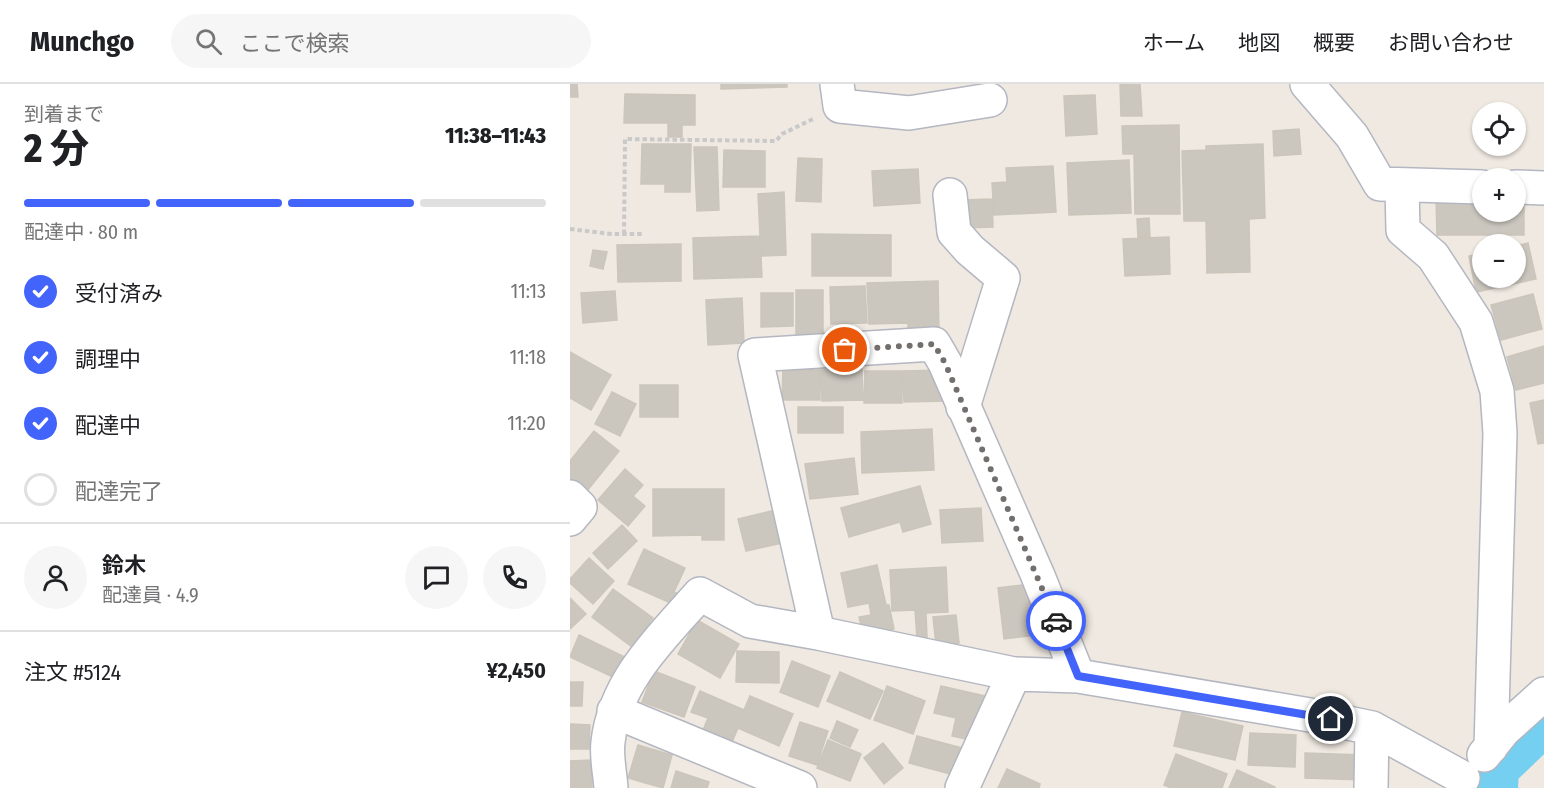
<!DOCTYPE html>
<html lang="ja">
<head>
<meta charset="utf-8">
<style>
  body { margin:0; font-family:"Fira Sans Condensed","Noto Sans JP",sans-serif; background:#f6f6f6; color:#202124; height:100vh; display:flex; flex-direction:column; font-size:22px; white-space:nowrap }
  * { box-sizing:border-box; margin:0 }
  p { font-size:20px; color:#757577 }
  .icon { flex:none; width:33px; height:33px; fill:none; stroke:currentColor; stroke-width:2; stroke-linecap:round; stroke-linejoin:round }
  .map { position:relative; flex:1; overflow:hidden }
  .details { display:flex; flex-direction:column; background:#fff; width:570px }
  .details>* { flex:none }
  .controls { position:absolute; left:902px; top:18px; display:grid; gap:12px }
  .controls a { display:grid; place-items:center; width:54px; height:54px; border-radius:50%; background:#fff; box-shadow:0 2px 4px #0004; font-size:30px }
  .pin { position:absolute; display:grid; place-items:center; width:51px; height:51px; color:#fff; margin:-26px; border:3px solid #fff; border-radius:50%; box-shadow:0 2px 6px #0007 }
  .courier { position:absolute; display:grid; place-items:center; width:60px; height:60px; margin:-30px; border:4px solid #4264fb; border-radius:50%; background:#fff; color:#222; box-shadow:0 2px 8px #0007 }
  .head em { font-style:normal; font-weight:800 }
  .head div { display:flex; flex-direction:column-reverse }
  .head { display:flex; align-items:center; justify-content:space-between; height:102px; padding:0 24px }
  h1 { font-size:39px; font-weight:800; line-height:45px }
  .bar { display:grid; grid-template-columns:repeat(4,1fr); gap:9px 6px; align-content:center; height:72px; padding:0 24px }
  .bar i { height:8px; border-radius:4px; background:#e0e0e0 }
  .bar .active { background:#4264fb }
  .bar p { grid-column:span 4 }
  .line { display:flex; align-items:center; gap:15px; padding:0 24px; border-top:2px solid #e0e0e0 }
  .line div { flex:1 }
  .round { display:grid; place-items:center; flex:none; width:63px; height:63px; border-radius:32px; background:#f6f6f6 }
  ol { padding:0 24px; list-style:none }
  li { display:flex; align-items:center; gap:18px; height:66px }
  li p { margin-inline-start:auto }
  li .icon { padding:6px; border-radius:50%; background:#4264fb; color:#fff; stroke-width:4 }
  li:last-child { color:#757577 }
  li i { width:33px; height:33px; border:3px solid #e0e0e0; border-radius:50% }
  header { display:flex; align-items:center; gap:36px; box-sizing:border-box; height:84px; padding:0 30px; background:#fff; border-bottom:2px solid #e0e0e0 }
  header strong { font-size:28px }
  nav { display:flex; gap:33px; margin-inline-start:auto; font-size:21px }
  .search { width:420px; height:54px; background:#f6f6f6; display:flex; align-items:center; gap:15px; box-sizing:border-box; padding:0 21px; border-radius:33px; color:#757577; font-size:22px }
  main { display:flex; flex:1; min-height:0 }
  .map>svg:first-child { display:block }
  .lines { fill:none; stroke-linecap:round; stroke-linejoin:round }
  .river { stroke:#75cff0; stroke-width:48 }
  .building { fill:#cbc7bf; stroke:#cbc5ba; stroke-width:1.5 }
  .minor-casing { stroke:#b4b7c1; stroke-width:36 }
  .path { stroke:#c9c9c9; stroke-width:4; stroke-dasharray:4.5 3; stroke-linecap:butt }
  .minor { stroke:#fff; stroke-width:33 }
  .done { stroke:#726f6d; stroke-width:6; stroke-dasharray:0 10.8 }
  .route { stroke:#4264fb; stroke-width:8 }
</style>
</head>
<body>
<header>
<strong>Munchgo</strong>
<div class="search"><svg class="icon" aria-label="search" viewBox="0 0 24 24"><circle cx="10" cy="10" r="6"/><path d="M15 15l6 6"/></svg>ここで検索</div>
<nav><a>ホーム</a><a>地図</a><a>概要</a><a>お問い合わせ</a></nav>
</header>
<main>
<section class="details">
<div class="head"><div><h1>2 分</h1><p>到着まで</p></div><em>11:38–11:43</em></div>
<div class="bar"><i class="active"></i><i class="active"></i><i class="active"></i><i></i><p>配達中 · 80 m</p></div>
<ol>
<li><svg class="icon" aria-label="check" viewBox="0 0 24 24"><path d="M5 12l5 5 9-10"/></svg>受付済み<p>11:13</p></li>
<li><svg class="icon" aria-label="check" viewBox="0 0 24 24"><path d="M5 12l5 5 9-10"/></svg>調理中<p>11:18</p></li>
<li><svg class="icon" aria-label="check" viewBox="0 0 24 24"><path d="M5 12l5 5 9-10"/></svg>配達中<p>11:20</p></li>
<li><i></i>配達完了</li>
</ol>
<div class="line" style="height:108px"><a class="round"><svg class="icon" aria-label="person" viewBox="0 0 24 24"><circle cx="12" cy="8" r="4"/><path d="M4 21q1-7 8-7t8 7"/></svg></a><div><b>鈴木</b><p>配達員 · 4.9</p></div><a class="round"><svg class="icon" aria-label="chat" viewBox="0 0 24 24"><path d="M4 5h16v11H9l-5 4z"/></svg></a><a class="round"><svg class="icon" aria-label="phone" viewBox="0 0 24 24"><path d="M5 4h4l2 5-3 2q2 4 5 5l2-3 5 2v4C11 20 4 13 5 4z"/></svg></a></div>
<div class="line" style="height:78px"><div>注文 #5124</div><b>¥2,450</b></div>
</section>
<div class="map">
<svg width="974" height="704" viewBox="0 0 974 704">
  <rect width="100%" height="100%" fill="#efe9e1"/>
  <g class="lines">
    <path class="river" d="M924 704 925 684 974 637"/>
  </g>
  <path class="building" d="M0 0H7L8 13H0Z
    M151 0H217V3L151 5Z
    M550 0H570L572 32H551Z
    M55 10 125 11V41H112V53H98V39H54Z
    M525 11 527 50 496 52 494 12Z
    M609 41 610 130H565L564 70H553L552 42Z
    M729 45 731 70 704 72 703 47Z
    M72 60H121L120 108H95V100H71Z
    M693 60 695 134 679 135 680 188 637 189 636 137H614L612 67 636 66V62Z
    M124 63H147L149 126 127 127Z
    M154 66 195 67V103H153Z
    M228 74 252 75 251 118 226 117Z
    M559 76 561 129 499 131 497 79Z
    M483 82 486 128 424 131 422 99 437 98 436 84Z
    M348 85 350 119 304 122 302 87Z
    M214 108 216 171 191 172 188 110Z
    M945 114H954V151H867L866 115H912V128H945Z
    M422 115 423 143 395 144 394 116Z
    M579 134 580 153H568L567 135Z
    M242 150 321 151V192H242Z
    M190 152 192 193 124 195 123 154Z
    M599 153 600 190 555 192 553 155Z
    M958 159 966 195 906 208 899 172 912 169V194H945V162Z
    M111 160V197L48 198 47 161Z
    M23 166 37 168 33 185 20 182Z
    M368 197 369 251 338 252V239L299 240 297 199Z
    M295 202 297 239 261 240 260 203Z
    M226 206H253V253H226Z
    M45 207 47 236 13 239 11 209Z
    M191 209H223V242L191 243Z
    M963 210 972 245 931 256 921 221Z
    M172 214 174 259 138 261 136 216Z
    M974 262V299L946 306 937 273Z
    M0 268 41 291 21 326 0 314Z
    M213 285 250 286V316H212Z
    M292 285 293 316 252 317 251 286Z
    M375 286 376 317 334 318 333 287Z
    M295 287H332V319H294Z
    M70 301H108V333H70Z
    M42 308 66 320 50 352 25 340Z
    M974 316V359L968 360 960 319Z
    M228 323H273V349H228Z
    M362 345 364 386 292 389 291 348Z
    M24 347 49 367 17 407 0 394V377Z
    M284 374 288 410 240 415 235 380Z
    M55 385 73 401 63 412 75 422 58 442 28 416Z
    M350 402 361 440 333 448 330 438 279 453 271 424Z
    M83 405H154V456H132V451L83 452Z
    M218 423 226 456 176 467 168 435Z
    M411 424 413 457 372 459 370 426Z
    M52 441 67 457 38 485 23 469Z
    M74 465 115 484 104 508 117 514 112 524 58 500Z
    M19 474 44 497 23 520 0 499V495Z
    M307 481 316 521H319L324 545 293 551 289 533 301 531 299 519 278 523 271 489Z
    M376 483 378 528 356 529 357 554 347 555 345 526 322 527 320 486Z
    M467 499 474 550 434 555 428 504Z
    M43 505 83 534 62 563 22 533Z
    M0 514 16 530 0 545Z
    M386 531 389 559 366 561 363 533Z
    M127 536 169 560 150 594 108 570Z
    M9 551 57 574 47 595 0 573Z
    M167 567 209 568V599L166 598Z
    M222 577 260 592 248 623 210 608Z
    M84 587 125 603 114 633 72 618Z
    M270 588 313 607 300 635 257 617Z
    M0 598H13L12 622H0Z
    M317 602 355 617 343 650 304 636Z
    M371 602 420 613 410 658 382 652 386 634 364 629Z
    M130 607 174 626 180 612 223 630 209 662 168 644 162 658 133 646 138 634 121 628Z
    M612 628 673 642 665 676 604 662Z
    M267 637 288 646 280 663 260 654Z
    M230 638 258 647 247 681 219 672Z
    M0 640 20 641 19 665H0Z
    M680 649 726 651 725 683 678 681Z
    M347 652 396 665 388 692 339 679Z
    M258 656 291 670 280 697 247 684Z
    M313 659 333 684 314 700 294 674Z
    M68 661 102 671 93 704 58 694Z
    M735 669 794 671V696L735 694Z
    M606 670 657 690 652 704H601L594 701Z
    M21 676 22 704H0V677Z
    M437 685 470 700 469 704H428Z
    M667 686 705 703V704H659Z
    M106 687 139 698 137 704H101Z"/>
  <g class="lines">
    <defs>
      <path id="minor" d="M267 0 270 22 339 29 420 16
        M737 0 782 52 810 100 912 103
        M832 102 833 146 863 172 906 238 927 307 930 349 921 663
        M945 103 974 104
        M380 111 384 148 400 166 433 194 393 323
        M0 413 10 423 0 435
        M248 549 185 271 364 260 375 279 468 492 508 592
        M44 627 230 704
        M914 671 934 646 974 610
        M41 704C40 689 36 672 38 658 45 597 91 554 130 510L180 537 248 549 444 590 508 592 740 631 802 644 893 694
        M392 704 444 590
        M801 704 802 644"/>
    </defs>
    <use href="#minor" class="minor-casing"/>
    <path class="path" d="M0 145 41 150H73
      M54 150 55 55 206 57 212 50 243 35"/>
    <use href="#minor" class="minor"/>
  </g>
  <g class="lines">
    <path class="done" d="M275 266 364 260 375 279 486 537"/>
    <path class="route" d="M486 537 508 592 761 635"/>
  </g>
</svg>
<div class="controls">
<a><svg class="icon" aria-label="locate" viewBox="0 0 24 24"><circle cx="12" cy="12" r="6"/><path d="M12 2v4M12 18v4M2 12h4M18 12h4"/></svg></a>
<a>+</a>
<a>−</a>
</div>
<div class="pin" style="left:275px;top:266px;background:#ea580c"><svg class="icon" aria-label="bag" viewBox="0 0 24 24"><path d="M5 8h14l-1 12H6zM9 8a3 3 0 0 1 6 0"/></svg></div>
<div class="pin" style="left:761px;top:635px;background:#1f2937"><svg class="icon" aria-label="home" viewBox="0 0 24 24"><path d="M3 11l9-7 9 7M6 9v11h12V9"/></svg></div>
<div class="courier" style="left:486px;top:537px"><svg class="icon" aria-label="car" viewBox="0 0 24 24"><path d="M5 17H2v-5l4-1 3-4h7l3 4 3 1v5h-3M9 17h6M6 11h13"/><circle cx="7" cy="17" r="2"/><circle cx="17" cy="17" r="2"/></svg></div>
</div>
</main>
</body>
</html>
